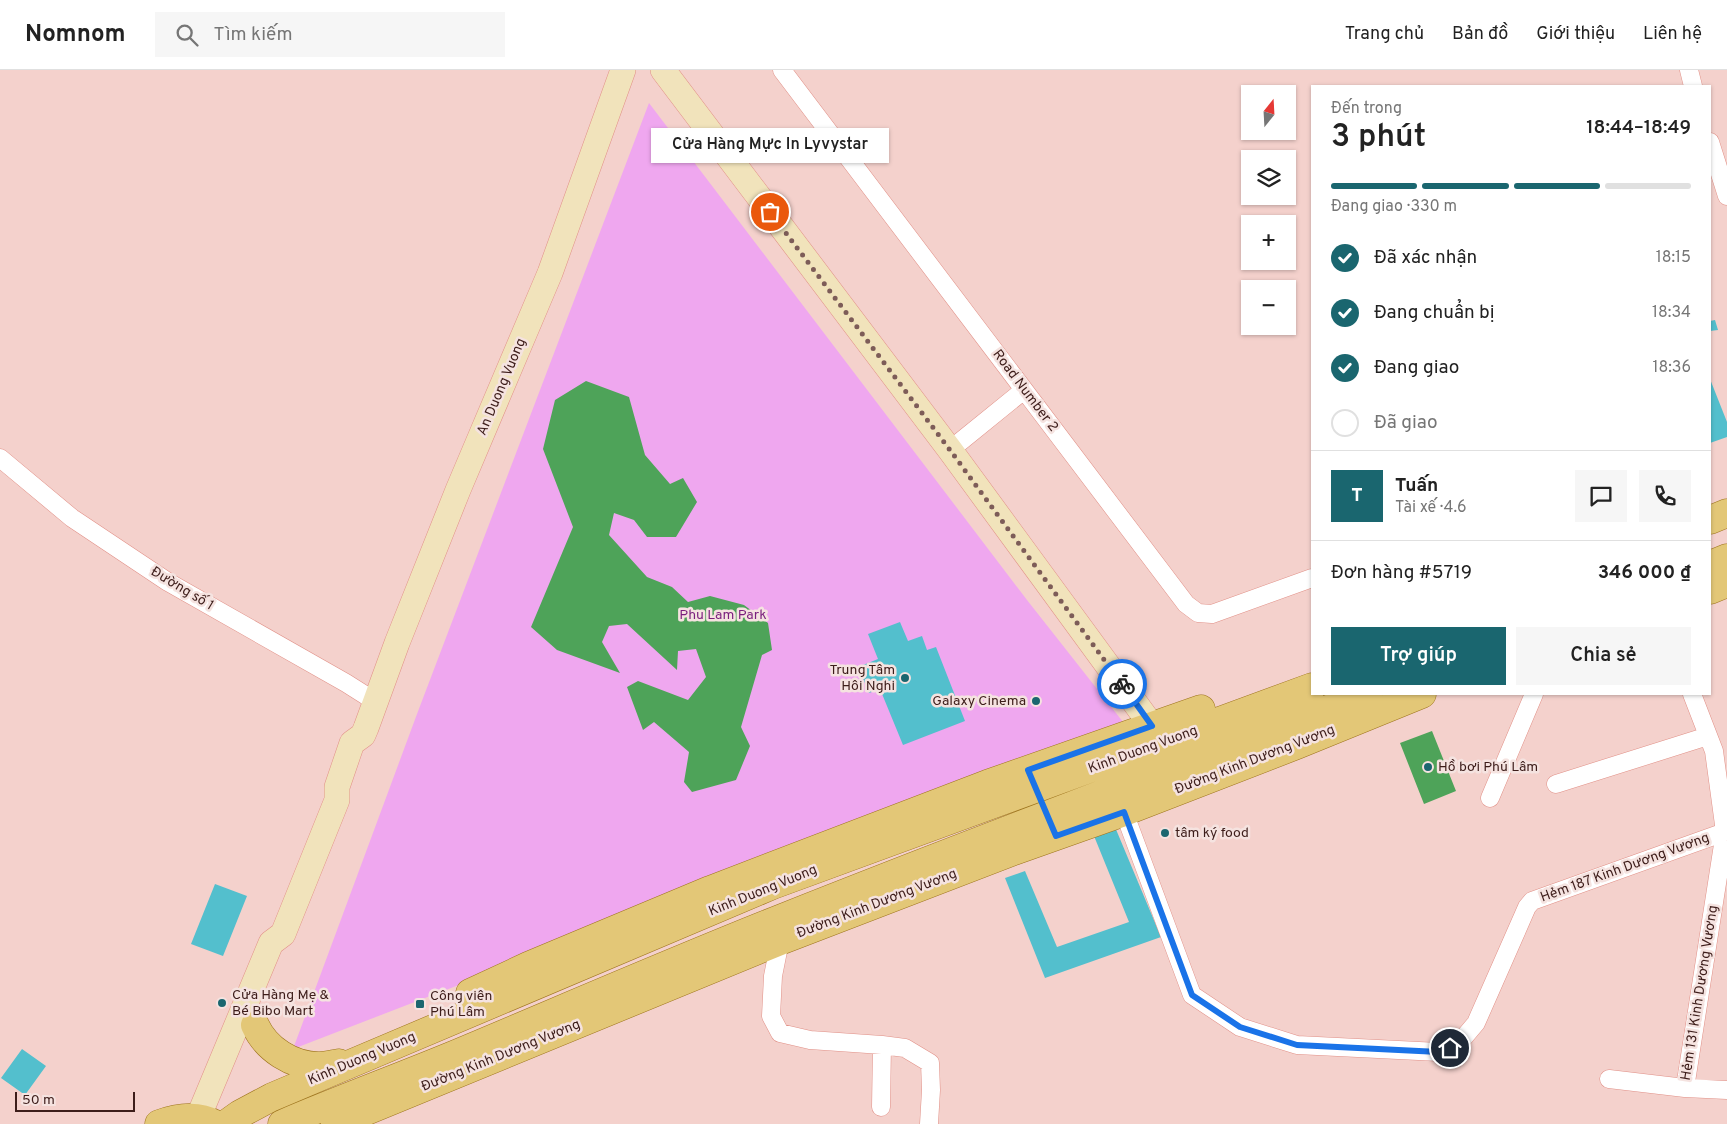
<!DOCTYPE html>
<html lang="vi">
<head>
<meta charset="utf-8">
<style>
  body { margin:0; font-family:Overpass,sans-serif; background:#f6f6f6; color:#222; height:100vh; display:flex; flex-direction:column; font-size:19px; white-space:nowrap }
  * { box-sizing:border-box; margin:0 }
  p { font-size:16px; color:#767676 }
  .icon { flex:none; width:28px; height:28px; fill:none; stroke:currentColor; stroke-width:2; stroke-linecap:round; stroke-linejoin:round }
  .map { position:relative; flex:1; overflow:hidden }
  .drawer { position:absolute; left:1311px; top:15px; width:400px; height:610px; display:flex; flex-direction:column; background:#fff; border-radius:0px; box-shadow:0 1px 4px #0004 }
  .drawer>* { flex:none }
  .needle { width:32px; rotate:18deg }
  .buttons { position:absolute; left:1241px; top:15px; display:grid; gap:10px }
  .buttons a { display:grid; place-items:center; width:55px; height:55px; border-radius:0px; background:#fff; box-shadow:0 1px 4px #0004; font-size:25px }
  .scale { position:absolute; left:15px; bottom:12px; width:120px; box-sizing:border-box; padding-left:5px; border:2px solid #3d1d1a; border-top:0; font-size:14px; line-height:18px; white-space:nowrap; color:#3d1d1a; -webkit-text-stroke:4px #f5e3e0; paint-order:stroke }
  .pin { position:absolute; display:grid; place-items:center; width:42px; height:42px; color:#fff; margin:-21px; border:2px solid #fff; border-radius:50%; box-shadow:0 1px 5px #0007 }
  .courier { position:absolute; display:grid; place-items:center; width:50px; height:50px; margin:-25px; border:4px solid #1a73e8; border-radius:50%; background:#fff; color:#222; box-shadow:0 1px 6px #0007 }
  .bubble { position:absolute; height:35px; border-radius:0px; background:#fff; box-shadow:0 1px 4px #0004; font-size:16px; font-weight:600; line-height:35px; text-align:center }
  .overview em { font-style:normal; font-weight:600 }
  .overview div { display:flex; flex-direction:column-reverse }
  .overview { display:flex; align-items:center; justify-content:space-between; height:85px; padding:0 20px }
  h1 { font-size:32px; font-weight:600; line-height:38px }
  .bar { display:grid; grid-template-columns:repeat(4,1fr); gap:8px 5px; align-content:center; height:60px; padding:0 20px }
  .bar i { height:6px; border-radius:4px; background:#e0e0e0 }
  .bar .active { background:#1a666f }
  .bar p { grid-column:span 4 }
  .line { display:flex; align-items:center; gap:12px; padding:0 20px; border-top:1px solid #e0e0e0 }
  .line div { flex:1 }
  .round { display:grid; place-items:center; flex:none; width:52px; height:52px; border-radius:0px; background:#f6f6f6 }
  ol { padding:0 20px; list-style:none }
  li { display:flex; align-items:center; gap:15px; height:55px }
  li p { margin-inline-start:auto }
  li .icon { padding:5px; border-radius:50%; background:#1a666f; color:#fff; stroke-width:4 }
  li:last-child { color:#767676 }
  li i { width:28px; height:28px; border:2px solid #e0e0e0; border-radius:50% }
  .primary-button { display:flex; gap:10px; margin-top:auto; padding:10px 20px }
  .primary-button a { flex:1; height:58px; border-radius:0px; background:#1a666f; color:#fff; font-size:20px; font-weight:600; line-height:58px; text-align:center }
  .primary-button a+a { background:#f6f6f6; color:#222 }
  header { display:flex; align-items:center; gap:30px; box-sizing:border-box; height:70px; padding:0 25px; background:#fff; border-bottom:1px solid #e0e0e0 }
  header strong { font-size:24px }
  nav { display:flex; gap:28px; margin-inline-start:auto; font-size:18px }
  .search { width:350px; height:45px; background:#f6f6f6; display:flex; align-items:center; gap:12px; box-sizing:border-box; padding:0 18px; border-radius:0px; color:#767676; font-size:19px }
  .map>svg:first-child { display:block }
  .green { fill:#efa7ef }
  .water { fill:#4ea359 }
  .building { fill:#53bfcd }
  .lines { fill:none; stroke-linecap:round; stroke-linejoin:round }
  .street-casing { stroke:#e19087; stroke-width:19 }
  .secondary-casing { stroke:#e19087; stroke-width:26 }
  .primary-casing { stroke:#9d731c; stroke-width:29 }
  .street { stroke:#fff; stroke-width:18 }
  .secondary { stroke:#f1e3bb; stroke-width:25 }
  .primary { stroke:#e3c777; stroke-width:28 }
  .done { stroke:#7d5c58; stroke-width:5; stroke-dasharray:0 9 }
  .route { stroke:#1a73e8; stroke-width:6 }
  .poi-dot { fill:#1a666f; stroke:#f5e3e0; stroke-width:2 }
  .labels { text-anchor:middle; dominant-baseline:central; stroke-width:5; stroke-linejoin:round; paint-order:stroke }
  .street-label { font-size:14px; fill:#3d1d1a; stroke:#f5e3e0 }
  .park-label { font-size:14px; fill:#7a1f7d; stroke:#f5e3e0 }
  .poi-label { font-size:14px; fill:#3d1d1a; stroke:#f5e3e0; text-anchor:start }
</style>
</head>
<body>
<header>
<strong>Nomnom</strong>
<div class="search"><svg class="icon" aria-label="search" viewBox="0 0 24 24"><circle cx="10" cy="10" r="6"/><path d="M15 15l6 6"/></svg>Tìm kiếm</div>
<nav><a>Trang chủ</a><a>Bản đồ</a><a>Giới thiệu</a><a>Liên hệ</a></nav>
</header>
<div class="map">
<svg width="1727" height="1054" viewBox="0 0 1727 1054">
  <rect width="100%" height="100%" fill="#f4d1cc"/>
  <path class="green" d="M649 33 1027 530 1127 657 293 979 417 644Z"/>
  <path class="water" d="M586 311 629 327 645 385 670 414 683 408 697 432 676 467H647L634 450 614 443 609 465 647 507 672 517 688 532 710 526 744 535 768 553 772 580 762 585 741 657 750 676 736 710 692 722 684 712 689 682 654 652 643 660 627 617 638 611 688 630 706 607 696 579 678 581 677 600 627 554 609 556 602 572 620 603 557 580 531 557 573 457 543 379 555 330Z
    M1432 661 1456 721 1424 734 1400 673Z"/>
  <path class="building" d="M1715 250 1718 260 1710 261V251Z
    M1710 309 1727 352V367L1710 373Z
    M900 552 908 571 922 566 927 580 936 577 965 651 903 675 880 619 869 623 858 597 878 589 868 564Z
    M1115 757 1161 867 1045 908 1005 808 1025 801 1057 877 1129 852 1094 766Z
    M215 814 247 826 223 886 191 874Z
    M22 979 46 996 25 1025 1 1008Z"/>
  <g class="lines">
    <defs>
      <path id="street" d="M782 0 1186 534 1198 543 1212 544 1312 508
        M1689 0 1693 16
        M1710 72 1727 126
        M950 380 1024 320
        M0 388 72 448 168 512 346 613 376 632
        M1556 714 1708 666
        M1490 728 1534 624
        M1124 742 1192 925 1240 957 1297 975 1439 982 1460 972 1476 953 1527 837 1532 831 1725 762
        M780 871 773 906 771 946 780 963 810 970 882 975 905 978 930 993 931 1020 929 1054
        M1609 1009 1685 1018 1727 1020
        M1685 1018 1725 762 1714 681 1692 624
        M881 1037 882 975"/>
      <path id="secondary" d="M663 0 950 380 1152 656
        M198 1048 271 873 283 864 337 730V717L352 673 363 665 366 658 397 573 458 420 550 203 623 0"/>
      <path id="primary" d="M1710 450 1727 443
        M1710 495 1727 488
        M1710 520 1727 513
        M470 923 528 896 710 820 987 714 1201 639
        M255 955C266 979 292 996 319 996 326 996 333 994 339 993
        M159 1054C178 1047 197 1044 215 1054
        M226 1054 240 1044 272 1027 773 815 1312 617
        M282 1054C338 1030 395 1009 451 986 561 940 671 892 782 848 976 771 1172 697 1368 624
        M335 1054 780 871 1014 781 1124 742 1297 675 1422 624"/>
    </defs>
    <use href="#street" class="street-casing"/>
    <use href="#secondary" class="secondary-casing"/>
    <use href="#primary" class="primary-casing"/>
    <use href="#street" class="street"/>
    <use href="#secondary" class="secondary"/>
    <use href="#primary" class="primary"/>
  </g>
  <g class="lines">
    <path class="done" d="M770 142 950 380 1122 614"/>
    <path class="route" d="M1122 614 1152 656 1028 700 1056 766 1124 742 1192 925 1240 957 1297 975 1439 982 1450 978"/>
  </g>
  <g class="poi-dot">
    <circle cx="905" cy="608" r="5"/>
    <circle cx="1036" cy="631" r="5"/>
    <circle cx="1428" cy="697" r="5"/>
    <circle cx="1165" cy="763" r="5"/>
    <circle cx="222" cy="933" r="5"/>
    <rect x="415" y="929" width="10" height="10" rx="2.5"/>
  </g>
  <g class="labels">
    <g class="street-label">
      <text transform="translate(502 317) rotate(-67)">An Duong Vuong</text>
      <text transform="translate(1025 321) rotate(53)">Road Number 2</text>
      <text transform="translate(182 519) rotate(31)">Đường số 1</text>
      <text transform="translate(1143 680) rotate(-20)">Kinh Duong Vuong</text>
      <text transform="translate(1255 690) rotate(-21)">Đường Kinh Dương Vương</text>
      <text transform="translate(1625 798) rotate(-20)">Hẻm 187 Kinh Dương Vương</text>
      <text transform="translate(763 821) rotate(-22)">Kinh Duong Vuong</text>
      <text transform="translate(877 834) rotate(-21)">Đường Kinh Dương Vương</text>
      <text transform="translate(1700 923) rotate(-81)">Hẻm 131 Kinh Dương Vương</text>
      <text transform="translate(501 986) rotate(-22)">Đường Kinh Dương Vương</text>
      <text transform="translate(362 989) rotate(-23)">Kinh Duong Vuong</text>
    </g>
    <g class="park-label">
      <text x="723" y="545">Phu Lam Park</text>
    </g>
    <g class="poi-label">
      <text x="895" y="600" text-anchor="end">Trung Tâm<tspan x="895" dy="16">Hôi Nghi</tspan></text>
      <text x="1026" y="631" text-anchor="end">Galaxy Cinema</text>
      <text x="1438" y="697">Hồ bơi Phú Lâm</text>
      <text x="1175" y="763">tâm ký food</text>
      <text x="232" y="925">Cửa Hàng Mẹ &amp;<tspan x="232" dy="16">Bé Bibo Mart</tspan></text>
      <text x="430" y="926">Công viên<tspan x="430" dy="16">Phú Lâm</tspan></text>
    </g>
  </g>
</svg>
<div class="buttons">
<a><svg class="needle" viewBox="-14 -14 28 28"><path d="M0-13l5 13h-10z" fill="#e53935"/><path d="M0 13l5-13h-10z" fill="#767676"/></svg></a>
<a><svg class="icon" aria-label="layers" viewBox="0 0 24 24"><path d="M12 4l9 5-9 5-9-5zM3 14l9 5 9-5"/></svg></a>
<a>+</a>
<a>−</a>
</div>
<div class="scale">50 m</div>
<div class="pin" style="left:770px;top:142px;background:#ea580c"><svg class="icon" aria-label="bag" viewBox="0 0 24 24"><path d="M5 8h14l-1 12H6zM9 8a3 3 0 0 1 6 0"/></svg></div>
<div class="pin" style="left:1450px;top:978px;background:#1f2937"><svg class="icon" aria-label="home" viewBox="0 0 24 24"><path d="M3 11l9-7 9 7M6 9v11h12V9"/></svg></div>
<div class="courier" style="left:1122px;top:614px"><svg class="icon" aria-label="bike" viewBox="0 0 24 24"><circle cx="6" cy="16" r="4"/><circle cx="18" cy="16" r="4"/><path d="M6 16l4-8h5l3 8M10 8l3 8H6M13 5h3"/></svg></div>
<div class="bubble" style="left:651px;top:58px;width:238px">Cửa Hàng Mực In Lyvystar</div>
<section class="drawer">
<div class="overview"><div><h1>3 phút</h1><p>Đến trong</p></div><em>18:44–18:49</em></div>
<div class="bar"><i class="active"></i><i class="active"></i><i class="active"></i><i></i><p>Đang giao · 330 m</p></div>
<ol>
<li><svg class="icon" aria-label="check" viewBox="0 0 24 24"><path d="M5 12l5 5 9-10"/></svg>Đã xác nhận<p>18:15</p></li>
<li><svg class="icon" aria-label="check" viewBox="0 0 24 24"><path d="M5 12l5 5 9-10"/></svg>Đang chuẩn bị<p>18:34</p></li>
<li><svg class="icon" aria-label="check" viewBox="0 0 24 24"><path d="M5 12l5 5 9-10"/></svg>Đang giao<p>18:36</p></li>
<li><i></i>Đã giao</li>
</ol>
<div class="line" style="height:90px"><b class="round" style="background:#1a666f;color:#fff">T</b><div><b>Tuấn</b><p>Tài xế · 4.6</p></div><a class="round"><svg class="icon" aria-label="chat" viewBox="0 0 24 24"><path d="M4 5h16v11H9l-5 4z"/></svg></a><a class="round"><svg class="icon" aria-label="phone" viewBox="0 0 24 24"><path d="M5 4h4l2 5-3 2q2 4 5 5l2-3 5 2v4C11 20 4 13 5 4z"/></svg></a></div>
<div class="line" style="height:65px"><div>Đơn hàng #5719</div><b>346 000 ₫</b></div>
<div class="primary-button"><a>Trợ giúp</a><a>Chia sẻ</a></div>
</section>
</div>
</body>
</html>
